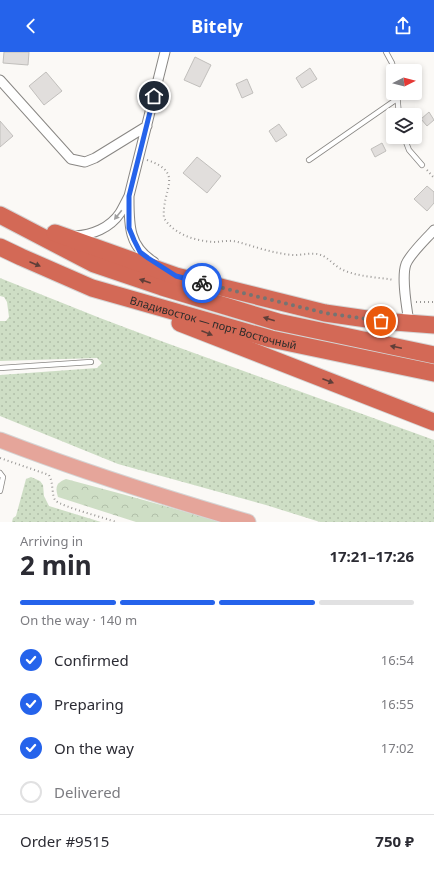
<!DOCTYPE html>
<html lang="en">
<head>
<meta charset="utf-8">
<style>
  body { margin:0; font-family:"Noto Sans",sans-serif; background:#f7f7f7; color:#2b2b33; height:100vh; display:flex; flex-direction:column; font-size:15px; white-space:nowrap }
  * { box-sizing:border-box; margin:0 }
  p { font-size:13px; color:#7c7c81 }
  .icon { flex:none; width:22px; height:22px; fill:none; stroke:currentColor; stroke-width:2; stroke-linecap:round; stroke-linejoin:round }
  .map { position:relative; height:470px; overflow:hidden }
  .drawer { display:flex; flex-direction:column; background:#fff; flex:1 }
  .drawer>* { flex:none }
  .needle { width:26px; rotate:84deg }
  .tools { position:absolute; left:386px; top:12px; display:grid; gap:8px }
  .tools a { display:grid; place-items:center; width:36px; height:36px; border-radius:4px; background:#fff; box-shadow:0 2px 6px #0003; font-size:20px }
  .pin { position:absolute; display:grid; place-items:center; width:34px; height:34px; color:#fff; margin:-17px; border:2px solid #fff; border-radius:50%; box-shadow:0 1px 4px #0007 }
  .courier { position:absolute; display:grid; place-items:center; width:40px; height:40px; margin:-20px; border:3px solid #2563eb; border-radius:50%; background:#fff; color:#222; box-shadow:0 1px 5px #0007 }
  .head em { font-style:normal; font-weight:700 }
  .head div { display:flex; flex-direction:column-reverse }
  .head { display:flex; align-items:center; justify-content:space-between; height:68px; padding:0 20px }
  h1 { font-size:26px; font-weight:700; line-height:30px }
  .bar { display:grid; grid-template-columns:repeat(4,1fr); gap:6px 4px; align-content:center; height:48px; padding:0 20px }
  .bar i { height:5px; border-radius:3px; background:#e1e1e2 }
  .bar .on { background:#2563eb }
  .bar p { grid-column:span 4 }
  .line { display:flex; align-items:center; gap:10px; padding:0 20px; border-top:1px solid #e1e1e2 }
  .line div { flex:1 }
  ol { padding:0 20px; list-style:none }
  li { display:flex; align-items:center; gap:12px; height:44px }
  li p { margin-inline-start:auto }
  li .icon { padding:4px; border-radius:50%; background:#2563eb; color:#fff; stroke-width:4 }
  li:last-child { color:#7c7c81 }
  li i { width:22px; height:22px; border:2px solid #e1e1e2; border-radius:50% }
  header { display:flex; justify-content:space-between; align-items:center; height:52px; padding:0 20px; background:#2563eb; color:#fff; font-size:18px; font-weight:700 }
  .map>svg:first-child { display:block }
  .grass { fill:url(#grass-dots) }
  .forest { fill:url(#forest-crowns) }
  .building { fill:#e1dedc; stroke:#c1bfbc }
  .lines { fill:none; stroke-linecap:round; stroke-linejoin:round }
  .lane-casing { stroke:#898784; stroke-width:6 }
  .street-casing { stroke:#898784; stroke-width:11 }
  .primary-casing { stroke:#d5d5d5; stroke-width:17 }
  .highway-casing { stroke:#d5d5d5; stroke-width:19 }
  .path { stroke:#999795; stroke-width:2; stroke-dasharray:1 3; stroke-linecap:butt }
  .lane { stroke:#fff; stroke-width:4.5 }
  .street { stroke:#fff; stroke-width:9 }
  .primary { stroke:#e5a59a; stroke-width:15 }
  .highway { stroke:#d36956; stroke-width:17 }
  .oneway { fill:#a0a0a0 }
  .oneway2 { fill:#5f3e38 }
  .done { stroke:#757472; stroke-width:4; stroke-dasharray:0 7.2 }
  .route { stroke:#2563eb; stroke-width:5 }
  .labels { text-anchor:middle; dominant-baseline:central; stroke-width:3.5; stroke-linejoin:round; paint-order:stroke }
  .street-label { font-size:11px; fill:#2d2c2b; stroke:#fff }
</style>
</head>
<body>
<header><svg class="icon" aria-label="back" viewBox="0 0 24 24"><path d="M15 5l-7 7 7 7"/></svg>Bitely<svg class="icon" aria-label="share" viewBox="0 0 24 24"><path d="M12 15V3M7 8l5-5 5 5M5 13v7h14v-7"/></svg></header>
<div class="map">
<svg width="434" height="470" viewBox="0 0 434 470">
  <defs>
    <pattern id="grass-dots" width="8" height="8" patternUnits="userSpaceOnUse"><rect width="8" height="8" fill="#cedec5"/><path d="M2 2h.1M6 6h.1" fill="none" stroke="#b1bfa9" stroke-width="1.8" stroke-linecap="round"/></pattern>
    <pattern id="forest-crowns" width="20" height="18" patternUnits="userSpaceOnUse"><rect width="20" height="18" fill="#cedec5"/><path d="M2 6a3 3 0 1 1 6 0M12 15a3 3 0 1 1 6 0" fill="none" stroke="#b1bfa9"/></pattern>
  </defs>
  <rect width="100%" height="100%" fill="#fbf9f6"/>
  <path class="grass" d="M0 226 100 266 161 289 434 388V470H320L266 453 118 412 0 364V323L97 316 102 311 97 306 0 309V269H6L9 265 7 250 4 245 0 244Z
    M31 425 40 429 43 433 44 444 49 454 101 470H12L13 466 16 464 26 427Z"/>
  <path class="forest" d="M66 427C118 441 170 455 221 470H136L58 445C55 435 56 431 66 427Z"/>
  <path class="building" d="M4 0H29L28 13 3 11Z
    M195 5 211 13 200 35 184 28Z
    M310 16 317 27 302 36 296 26Z
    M46 20 62 39 44 53 29 34Z
    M247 27 253 41 242 46 236 32Z
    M429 60 434 68 427 74 421 67Z
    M0 69 13 84 0 95Z
    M279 72 287 83 276 90 269 79Z
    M382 91 386 99 375 105 371 97Z
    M197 105 221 124 207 141 183 121Z
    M427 134 434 140V151L427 159 414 147Z"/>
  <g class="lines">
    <defs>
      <path id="lane" d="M386 0 392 11 394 19
        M397 41 399 63
        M404 85 409 98 422 113
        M309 108 397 47
        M0 316 91 310
        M0 421 3 425 0 439"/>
      <path id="street" d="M0 28 71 107 85 110 95 106 147 74
        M129 144 165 0
        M75 184C92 183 110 176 120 161 123 156 126 150 129 144 129 172 128 194 154 210
        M409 271C407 256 401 226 406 212 410 202 427 186 434 178"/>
      <path id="primary" d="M0 388C81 419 165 446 248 470"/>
      <g id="highway">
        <path d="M0 163 94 212 162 235 278 270 434 303"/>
        <path d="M55 181 176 224 325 261 381 269 434 273"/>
        <path id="s1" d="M0 195 21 205 92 236 271 287 434 321"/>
        <path d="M180 271 434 370"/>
      </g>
    </defs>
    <use href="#lane" class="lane-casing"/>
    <use href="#street" class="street-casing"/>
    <use href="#primary" class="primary-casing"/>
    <use href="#highway" class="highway-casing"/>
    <path class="path" d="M147 108C186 121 161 138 164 166 174 183 198 190 217 190 224 189 231 188 238 190 256 195 275 202 294 203 303 203 313 200 321 203 327 205 334 213 341 217 357 225 377 225 394 228
      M427 118 434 126
      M416 250H434
      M0 406 49 423C54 432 51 444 56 449 63 455 105 466 116 470"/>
    <use href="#lane" class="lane"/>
    <use href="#street" class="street"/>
    <use href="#primary" class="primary"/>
    <use href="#highway" class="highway"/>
  </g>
  <defs><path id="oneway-solid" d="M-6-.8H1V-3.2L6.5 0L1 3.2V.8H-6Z"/></defs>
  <use class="oneway" href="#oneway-solid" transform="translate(118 163) rotate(129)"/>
  <g class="oneway2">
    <use href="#oneway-solid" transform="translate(35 212) rotate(23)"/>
    <use href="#oneway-solid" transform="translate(145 229) rotate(-161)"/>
    <use href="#oneway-solid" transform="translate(269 267) rotate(-163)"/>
    <use href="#oneway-solid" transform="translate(207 281) rotate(22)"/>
    <use href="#oneway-solid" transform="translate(396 295) rotate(-168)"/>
    <use href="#oneway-solid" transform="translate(328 329) rotate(21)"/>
  </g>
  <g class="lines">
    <path class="done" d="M202 231 325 261 381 269"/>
    <path class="route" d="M154 44 129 144V176L134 188 140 200 148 206 176 224 202 231"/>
  </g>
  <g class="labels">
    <g class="street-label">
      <text stroke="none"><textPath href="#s1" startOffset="227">Владивосток — порт Восточный</textPath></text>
    </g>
  </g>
</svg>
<div class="tools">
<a><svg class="needle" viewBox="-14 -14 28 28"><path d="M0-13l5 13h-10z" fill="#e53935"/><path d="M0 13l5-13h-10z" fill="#7c7c81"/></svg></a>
<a><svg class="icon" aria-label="layers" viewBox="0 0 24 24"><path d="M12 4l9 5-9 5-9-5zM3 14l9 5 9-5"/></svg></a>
</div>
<div class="pin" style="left:381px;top:269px;background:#ea580c"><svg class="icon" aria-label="bag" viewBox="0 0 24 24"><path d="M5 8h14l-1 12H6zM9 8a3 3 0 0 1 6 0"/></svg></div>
<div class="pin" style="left:154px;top:44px;background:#1f2937"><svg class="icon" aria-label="home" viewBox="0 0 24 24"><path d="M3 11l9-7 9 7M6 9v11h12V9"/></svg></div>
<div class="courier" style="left:202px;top:231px"><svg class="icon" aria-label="bike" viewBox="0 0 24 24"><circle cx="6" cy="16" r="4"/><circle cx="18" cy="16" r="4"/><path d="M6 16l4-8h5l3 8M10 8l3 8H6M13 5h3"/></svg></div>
</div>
<section class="drawer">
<div class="head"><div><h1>2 min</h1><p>Arriving in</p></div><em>17:21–17:26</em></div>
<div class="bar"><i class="on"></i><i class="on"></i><i class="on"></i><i></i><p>On the way · 140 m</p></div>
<ol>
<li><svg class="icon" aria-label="check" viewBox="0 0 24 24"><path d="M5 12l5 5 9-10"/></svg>Confirmed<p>16:54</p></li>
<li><svg class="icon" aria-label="check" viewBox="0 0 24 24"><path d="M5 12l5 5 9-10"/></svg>Preparing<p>16:55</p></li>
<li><svg class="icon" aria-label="check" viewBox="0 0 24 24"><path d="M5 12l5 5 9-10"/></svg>On the way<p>17:02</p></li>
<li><i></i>Delivered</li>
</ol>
<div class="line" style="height:52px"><div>Order #9515</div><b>750 ₽</b></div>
</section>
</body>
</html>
